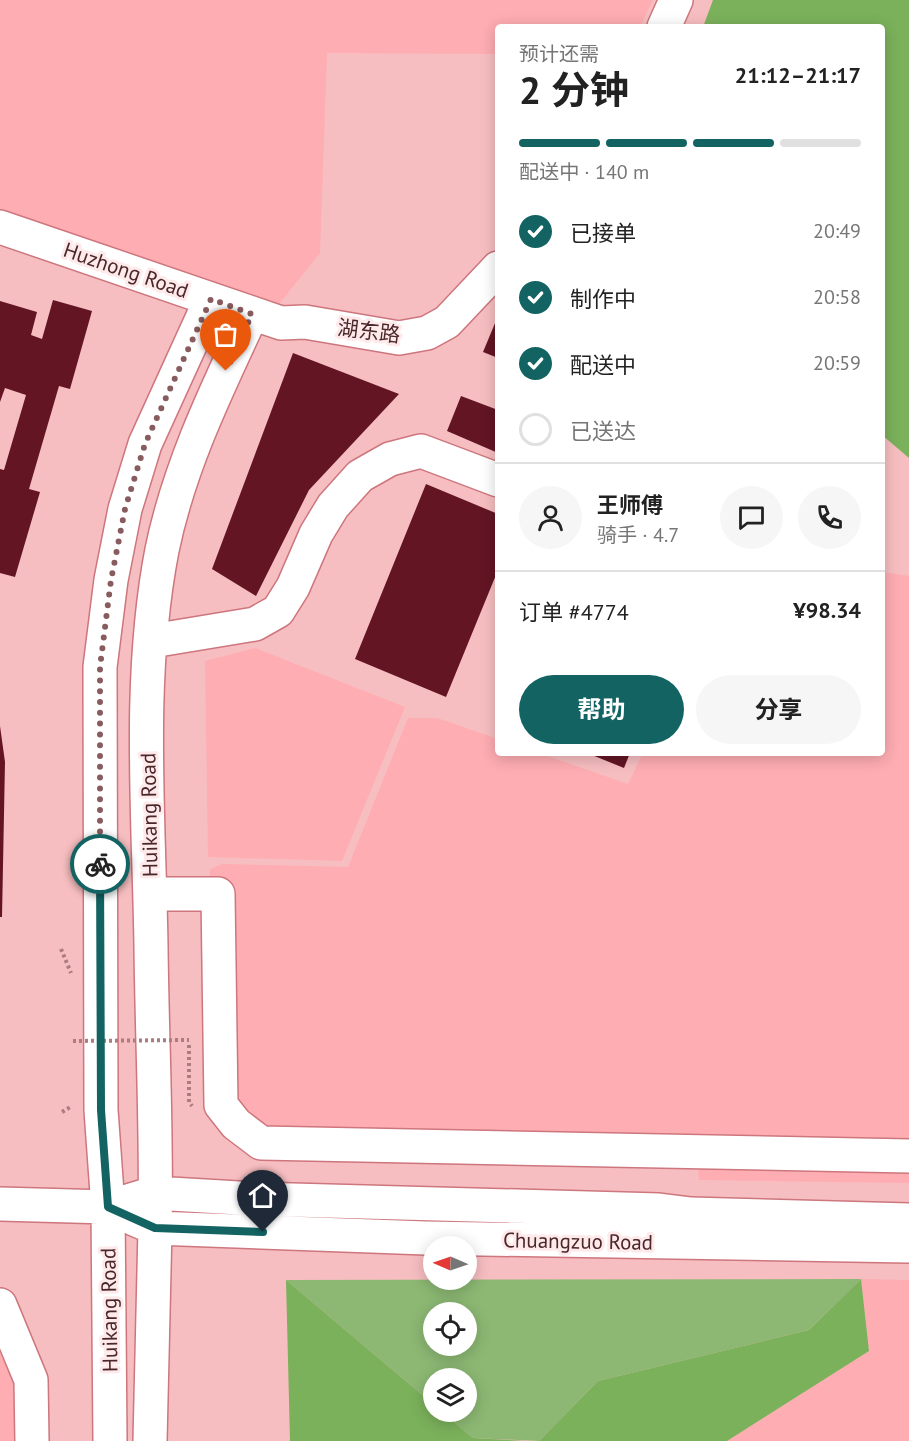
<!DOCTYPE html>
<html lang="zh">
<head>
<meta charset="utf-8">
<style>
  body { margin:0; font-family:"PT Sans","Noto Sans SC",sans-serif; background:#f6f6f6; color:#222; height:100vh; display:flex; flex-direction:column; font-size:22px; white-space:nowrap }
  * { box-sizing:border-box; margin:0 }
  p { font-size:20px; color:#767676 }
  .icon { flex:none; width:33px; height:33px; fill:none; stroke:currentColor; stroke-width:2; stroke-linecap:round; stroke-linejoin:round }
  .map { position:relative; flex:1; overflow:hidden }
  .panel { position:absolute; left:495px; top:24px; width:390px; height:732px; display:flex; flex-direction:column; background:#fff; border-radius:6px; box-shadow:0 3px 15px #0003 }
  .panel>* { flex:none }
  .needle { width:39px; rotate:272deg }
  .fabs { position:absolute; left:423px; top:1236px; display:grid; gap:12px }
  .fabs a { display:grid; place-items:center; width:54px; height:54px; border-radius:50%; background:#fff; box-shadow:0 3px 15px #0003; font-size:30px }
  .pin { position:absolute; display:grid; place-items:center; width:51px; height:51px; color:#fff; margin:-62px -26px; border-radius:50% 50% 50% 0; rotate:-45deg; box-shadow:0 0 6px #0007 }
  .pin .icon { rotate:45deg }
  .courier { position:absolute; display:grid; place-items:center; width:60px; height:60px; margin:-30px; border:4px solid #136363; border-radius:50%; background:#fff; color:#222; box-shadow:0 2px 8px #0007 }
  .summary em { font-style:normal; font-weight:700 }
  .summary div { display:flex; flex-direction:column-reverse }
  .summary { display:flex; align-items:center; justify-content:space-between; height:102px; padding:0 24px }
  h1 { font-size:39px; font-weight:700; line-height:45px }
  .bar { display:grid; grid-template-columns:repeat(4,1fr); gap:9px 6px; align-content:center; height:72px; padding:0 24px }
  .bar i { height:8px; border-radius:4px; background:#e0e0e0 }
  .bar .active { background:#136363 }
  .bar p { grid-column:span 4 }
  .line { display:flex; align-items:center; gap:15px; padding:0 24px; border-top:2px solid #e0e0e0 }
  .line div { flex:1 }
  .round { display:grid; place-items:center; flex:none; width:63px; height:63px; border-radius:32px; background:#f6f6f6 }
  ol { padding:0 24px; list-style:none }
  li { display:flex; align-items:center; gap:18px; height:66px }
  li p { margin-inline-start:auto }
  li .icon { padding:6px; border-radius:50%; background:#136363; color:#fff; stroke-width:4 }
  li:last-child { color:#767676 }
  li i { width:33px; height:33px; border:3px solid #e0e0e0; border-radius:50% }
  .primary-button { display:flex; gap:12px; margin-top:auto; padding:12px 24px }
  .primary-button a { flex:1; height:69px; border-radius:36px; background:#136363; color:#fff; font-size:24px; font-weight:700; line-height:69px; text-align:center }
  .primary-button a+a { background:#f6f6f6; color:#222 }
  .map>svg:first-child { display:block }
  .built { fill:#feadb2 }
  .green { fill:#8cb873; fill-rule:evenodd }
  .forest { fill:#7bb15b }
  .building { fill:#631524 }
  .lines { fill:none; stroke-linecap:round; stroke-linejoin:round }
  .minor-casing { stroke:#cd767d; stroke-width:36 }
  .path { stroke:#ac7c7f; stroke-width:4; stroke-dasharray:3 3; stroke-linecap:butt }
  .minor { stroke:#fff; stroke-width:33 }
  .path-bridge { stroke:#ac7c7f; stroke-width:4; stroke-dasharray:3 3; stroke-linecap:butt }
  .done { stroke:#885c5f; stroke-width:6; stroke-dasharray:0 10.8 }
  .route { stroke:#136363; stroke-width:8 }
  .labels { text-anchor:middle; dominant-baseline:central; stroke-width:6; stroke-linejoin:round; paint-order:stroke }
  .street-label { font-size:21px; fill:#4c272a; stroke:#feeaeb }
</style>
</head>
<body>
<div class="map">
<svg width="909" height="1441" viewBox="0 0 909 1441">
  <rect width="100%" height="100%" fill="#f7bec1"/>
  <path class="built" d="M0 0H653L640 27H498V54L327 53 320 253 279 304 0 213Z
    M882 572 909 576V1183L699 1180 698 1167 256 1154 210 1106V869L222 864 348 867 408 718H437L498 739V753H539L628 784 643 753H882Z
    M255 648 405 707 342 861 208 857 205 661Z
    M861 1279 909 1280V1441H727L869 1351Z
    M0 1344 19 1383V1441H0Z"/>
  <path class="green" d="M861 1279 809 1330 598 1381 539 1441 473 1438 442 1412H466V1378H434L433 1404 286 1280ZM434 1312H466V1346H434Z"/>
  <path class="forest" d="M713 0H909V458L882 435V27H703Z
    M861 1279 869 1351 727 1441H539L598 1381 809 1330Z
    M286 1280 433 1404 434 1412H442L473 1438 526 1441H290Z"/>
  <path class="building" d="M53 300 92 311 70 389 59 386 29 489 40 492 15 577 0 573V469L4 470 26 395 5 388 0 402V301L37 312 31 335 42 339Z
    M498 316V358L483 352Z
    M293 353 399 394 309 490 256 596 212 569Z
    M461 396 498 410V453L447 431Z
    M426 484 498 514V570L446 697 355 659Z
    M0 726 5 762 2 917H0Z
    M587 753H630L624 768Z"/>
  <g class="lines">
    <defs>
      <path id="minor" d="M664 27 676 0
        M0 227 281 323 305 322 399 338 427 333 447 322 498 268
        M152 641 255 624 278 611 293 587 316 534 333 506 360 476 390 459 421 451 498 480
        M150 894H218L221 1105 236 1124 261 1143 909 1156
        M0 1204 108 1207 154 1193 256 1199 659 1210 691 1214 909 1220
        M134 1219 155 1228 426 1238 909 1246
        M0 1305 31 1380 32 1441
        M110 1441 108 1207 101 1110 100 667 111 580 125 509 145 444 211 299
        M150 1441C151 1370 153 1299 155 1228 157 1134 152 1040 151 946 149 817 137 678 162 550 179 467 216 391 252 314"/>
    </defs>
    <use href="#minor" class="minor-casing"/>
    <path class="path" d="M61 949 71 973
      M189 1045V1102L192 1106
      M62 1112 72 1106"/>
    <use href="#minor" class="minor"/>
    <path class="path-bridge" d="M73 1041 189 1040"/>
  </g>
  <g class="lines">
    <path class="done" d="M100 864V667L111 580 125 509 145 444 211 299 252 314 226 371"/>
    <path class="route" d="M100 864 101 1110 108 1207 155 1228 263 1232"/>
  </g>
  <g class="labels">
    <g class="street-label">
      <text transform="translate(126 270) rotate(19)">Huzhong Road</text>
      <text transform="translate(369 331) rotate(7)">湖东路</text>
      <text transform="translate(149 815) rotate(-91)">Huikang Road</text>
      <text transform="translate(578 1241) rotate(1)">Chuangzuo Road</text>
      <text transform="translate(109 1310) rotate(-91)">Huikang Road</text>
    </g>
  </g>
</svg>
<div class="fabs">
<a><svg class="needle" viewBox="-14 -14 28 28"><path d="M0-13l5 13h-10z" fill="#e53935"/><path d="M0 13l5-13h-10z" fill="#767676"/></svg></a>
<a><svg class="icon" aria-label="locate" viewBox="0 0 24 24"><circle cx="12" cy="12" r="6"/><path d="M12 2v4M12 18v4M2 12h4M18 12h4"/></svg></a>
<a><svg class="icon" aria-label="layers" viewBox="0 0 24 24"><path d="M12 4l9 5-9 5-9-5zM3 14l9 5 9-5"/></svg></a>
</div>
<div class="pin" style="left:226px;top:371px;background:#ea580c"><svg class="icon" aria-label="bag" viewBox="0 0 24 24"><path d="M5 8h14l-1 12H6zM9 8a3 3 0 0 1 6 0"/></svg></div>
<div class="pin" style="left:263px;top:1232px;background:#1f2937"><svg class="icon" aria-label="home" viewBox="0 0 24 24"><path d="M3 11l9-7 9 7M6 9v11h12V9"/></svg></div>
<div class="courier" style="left:100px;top:864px"><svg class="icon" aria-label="bike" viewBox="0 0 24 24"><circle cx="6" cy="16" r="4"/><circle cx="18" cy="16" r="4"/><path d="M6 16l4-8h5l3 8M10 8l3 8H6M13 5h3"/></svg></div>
<section class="panel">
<div class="summary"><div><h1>2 分钟</h1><p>预计还需</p></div><em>21:12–21:17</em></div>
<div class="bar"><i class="active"></i><i class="active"></i><i class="active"></i><i></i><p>配送中 · 140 m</p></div>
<ol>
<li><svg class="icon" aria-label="check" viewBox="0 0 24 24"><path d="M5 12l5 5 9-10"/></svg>已接单<p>20:49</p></li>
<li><svg class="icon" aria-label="check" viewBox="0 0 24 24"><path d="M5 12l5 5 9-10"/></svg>制作中<p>20:58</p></li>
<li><svg class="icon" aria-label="check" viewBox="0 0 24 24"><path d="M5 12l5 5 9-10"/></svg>配送中<p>20:59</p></li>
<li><i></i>已送达</li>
</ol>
<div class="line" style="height:108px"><a class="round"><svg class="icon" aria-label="person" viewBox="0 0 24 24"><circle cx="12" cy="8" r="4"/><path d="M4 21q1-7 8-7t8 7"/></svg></a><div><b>王师傅</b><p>骑手 · 4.7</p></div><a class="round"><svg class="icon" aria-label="chat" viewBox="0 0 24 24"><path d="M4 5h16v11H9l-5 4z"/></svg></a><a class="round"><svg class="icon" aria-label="phone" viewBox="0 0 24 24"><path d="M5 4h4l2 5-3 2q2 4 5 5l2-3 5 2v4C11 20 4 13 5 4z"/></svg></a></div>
<div class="line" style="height:78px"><div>订单 #4774</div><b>¥98.34</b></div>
<div class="primary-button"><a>帮助</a><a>分享</a></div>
</section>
</div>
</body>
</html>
